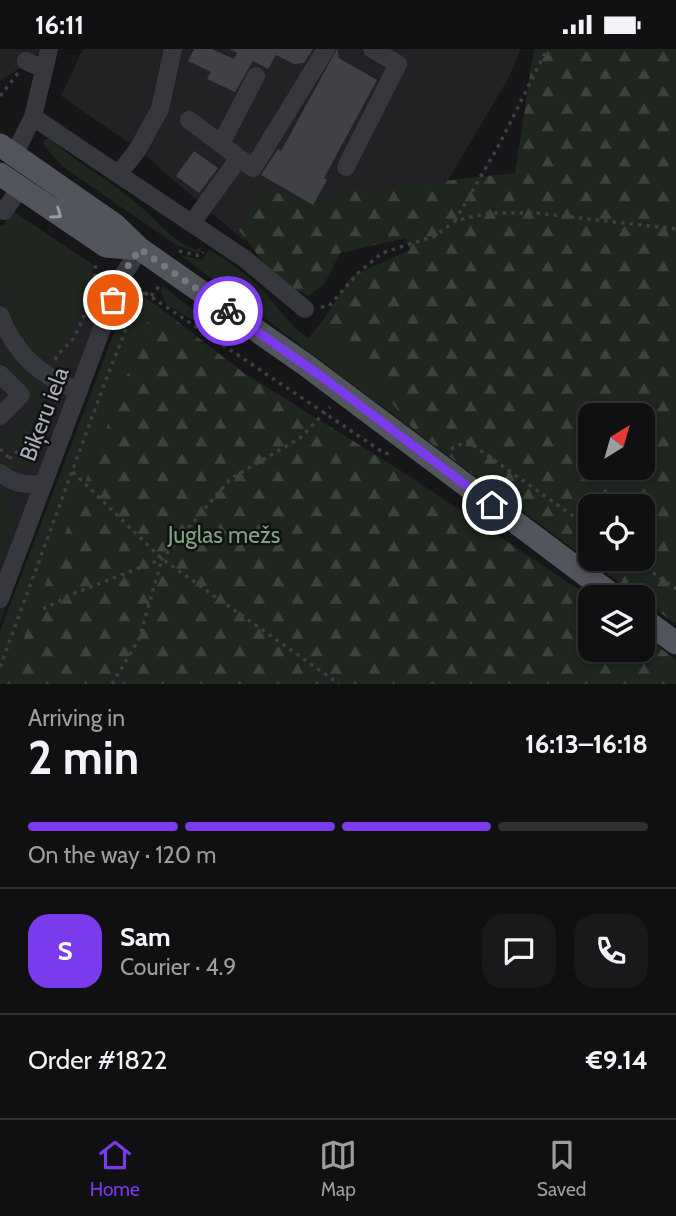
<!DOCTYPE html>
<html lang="en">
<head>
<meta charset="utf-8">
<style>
  body { margin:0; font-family:Cabin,sans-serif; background:#19191b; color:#f1f3f6; height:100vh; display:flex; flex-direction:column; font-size:26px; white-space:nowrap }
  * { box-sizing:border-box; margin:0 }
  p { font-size:23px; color:#9c9d9f }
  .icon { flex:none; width:38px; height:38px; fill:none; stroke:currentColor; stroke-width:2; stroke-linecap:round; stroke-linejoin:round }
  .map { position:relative; height:635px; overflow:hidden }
  .side { display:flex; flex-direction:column; background:#101012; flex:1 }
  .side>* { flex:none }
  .needle { width:46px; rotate:37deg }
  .fabs { position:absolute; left:578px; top:354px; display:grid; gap:14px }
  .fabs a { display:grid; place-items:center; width:77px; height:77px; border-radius:14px; background:#101012; box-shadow:0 4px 10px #0003,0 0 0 2px #303032; font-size:35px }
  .pin { position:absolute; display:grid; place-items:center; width:60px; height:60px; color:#fff; margin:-30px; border:4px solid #fff; border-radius:50%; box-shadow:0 2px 7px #0007 }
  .courier { position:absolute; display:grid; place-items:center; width:70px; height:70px; margin:-35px; border:5px solid #7c3aed; border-radius:50%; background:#fff; color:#222; box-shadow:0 2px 9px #0007 }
  .head em { font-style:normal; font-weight:800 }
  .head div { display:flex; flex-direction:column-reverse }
  .head { display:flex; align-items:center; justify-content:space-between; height:119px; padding:0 28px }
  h1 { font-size:46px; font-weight:800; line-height:52px }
  .bar { display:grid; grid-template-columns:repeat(4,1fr); gap:10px 7px; align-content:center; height:84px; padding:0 28px }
  .bar i { height:9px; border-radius:5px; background:#303032 }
  .bar .active { background:#7c3aed }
  .bar p { grid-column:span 4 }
  .line { display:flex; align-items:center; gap:18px; padding:0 28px; border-top:2px solid #303032 }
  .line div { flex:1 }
  .round { display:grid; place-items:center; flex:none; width:74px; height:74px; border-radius:21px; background:#19191b }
  .status { display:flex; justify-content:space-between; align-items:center; height:49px; padding:0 35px; background:#101012; direction:ltr }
  .status svg { height:19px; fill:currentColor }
  .tab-bar { display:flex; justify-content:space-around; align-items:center; height:98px; border-top:2px solid #303032; background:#101012; font-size:19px; color:#9c9d9f }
  .tab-bar a { display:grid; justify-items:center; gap:4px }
  .tab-bar .active { color:#7c3aed }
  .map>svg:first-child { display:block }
  .built { fill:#222225 }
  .green { fill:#1e261f }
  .forest { fill:url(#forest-firs); fill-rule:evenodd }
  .building { fill:#404145 }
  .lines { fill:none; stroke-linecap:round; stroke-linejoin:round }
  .path { stroke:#3d3f44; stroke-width:3.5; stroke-dasharray:3.5 5; stroke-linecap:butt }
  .minor { stroke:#37383d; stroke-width:18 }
  .major { stroke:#53555c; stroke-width:23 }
  .oneway { stroke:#979ba6 }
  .done { stroke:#757880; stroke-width:7; stroke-dasharray:0 12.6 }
  .route { stroke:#7c3aed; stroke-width:9 }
  .labels { text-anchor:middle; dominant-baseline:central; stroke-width:5; stroke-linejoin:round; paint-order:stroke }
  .street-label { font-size:23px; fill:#a8adb8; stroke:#111113 }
  .park-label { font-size:23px; fill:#7fa381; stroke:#111113 }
</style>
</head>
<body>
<div class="status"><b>16:11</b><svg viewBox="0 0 49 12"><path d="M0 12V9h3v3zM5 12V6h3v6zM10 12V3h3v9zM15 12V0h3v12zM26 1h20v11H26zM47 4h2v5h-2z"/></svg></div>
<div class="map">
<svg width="676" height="635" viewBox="0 0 676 635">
  <defs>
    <pattern id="forest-firs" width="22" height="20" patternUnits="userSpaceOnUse" patternTransform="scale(1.75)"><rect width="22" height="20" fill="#1e261f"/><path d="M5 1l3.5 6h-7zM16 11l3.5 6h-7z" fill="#3c433d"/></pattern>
  </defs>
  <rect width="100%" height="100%" fill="#161618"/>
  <path class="built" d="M0 0H40L35 9 0 32Z
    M83 0H521L508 30 439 146 304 162 243 191 138 100 61 47Z
    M0 197 117 263 0 573Z"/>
  <path class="green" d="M49 89C77 115 113 132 141 158 159 173 173 193 196 201L203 197 199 204 176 196 62 117 43 95 45 90Z
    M13 162 92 215 93 226 71 286C65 295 55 297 50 308L40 306 30 298 16 278 0 232V175L3 177Z
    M209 201C229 213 247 225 262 241 278 258 289 276 308 289L323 271 415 382 180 206 202 211Z
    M163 237 207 272 210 277 208 280 167 256 161 244Z
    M133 241 155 255 15 613 6 635H0V582L127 250Z
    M11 308 39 336 43 362 39 377 10 405 2 397 41 356 4 315 6 310Z
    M47 343C59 363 37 424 11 421L6 417 48 373 50 358Z
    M0 435C23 460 8 489 0 518Z"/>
  <path class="forest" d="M534 0H676V575L642 551V548H638L415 382 323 271 352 227 410 201 406 189 340 204 325 234 309 247 275 229 239 181 268 140 313 158 337 144 515 124ZM590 366H642V418H590ZM590 457H642V509H590Z
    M155 255 244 324 406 425 590 548V600H642V585L676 611V635H6Z"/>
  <path class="building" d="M194 0H212L234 10 237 4 229 0H313L304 14 294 15 276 6 268 20 253 12 235 43 207 30 211 23 188 12Z
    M337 0 339 8H337L377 31 324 129 327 131 313 156 261 126 278 100 281 102Z
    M194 102 218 119 199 144 176 127Z"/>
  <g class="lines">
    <path class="path" d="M0 47 18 24
      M455 172 499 96 547 0
      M179 202 200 207 203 203
      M138 239 384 404 390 405
      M151 247 160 236
      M321 258 329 257 358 224 382 204 435 187 455 172 488 164H536L676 180
      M55 311C59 301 67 298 73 290 83 272 98 233 95 214
      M0 400 8 408
      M451 400 467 392 590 479
      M9 410C21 398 45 382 47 364 47 356 43 349 43 341
      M73 423 162 510 339 635
      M632 509 676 540
      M43 560 75 544 162 510 230 430 300 389 330 358
      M0 618 105 333 132 265 145 243
      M112 635 139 590 162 510"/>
    <path class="minor" d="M26 12 44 20
      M33 68 245 210 305 260
      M189 71 221 95
      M14 106 33 68 49 0
      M239 109 221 95 256 27
      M346 118 398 15 372 0
      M119 125 138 100 160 60 173 0
      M4 162 20 139
      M192 174 239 109 253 119 326 0
      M0 266C15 305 40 327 79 342
      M0 325 21 346 0 367
      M0 424C14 435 26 436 43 435
      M0 550 121 229 140 200"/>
    <path class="major" d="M0 96 115 176 140 200 306 316 615 548
      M0 125 106 197 140 200
      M642 569 676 594"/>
  </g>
  <defs><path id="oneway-chevron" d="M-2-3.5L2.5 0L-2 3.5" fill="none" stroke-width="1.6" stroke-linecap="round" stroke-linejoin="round" transform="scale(1.75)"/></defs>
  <use class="oneway" href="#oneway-chevron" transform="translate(57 165) rotate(35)"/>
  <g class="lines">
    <path class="done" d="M113 251 125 221 140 200 228 262"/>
    <path class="route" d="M228 262 325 330 492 456"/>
  </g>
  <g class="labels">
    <g class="street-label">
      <text transform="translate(44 365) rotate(-69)">Biķeru iela</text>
    </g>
    <g class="park-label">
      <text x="224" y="486">Juglas mežs</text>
    </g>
  </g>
</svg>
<div class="fabs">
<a><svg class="needle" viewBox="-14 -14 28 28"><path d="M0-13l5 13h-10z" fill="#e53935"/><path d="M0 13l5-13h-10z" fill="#9c9d9f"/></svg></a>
<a><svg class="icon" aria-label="locate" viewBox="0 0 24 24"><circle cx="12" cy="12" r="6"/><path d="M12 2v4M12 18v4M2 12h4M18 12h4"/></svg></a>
<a><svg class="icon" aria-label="layers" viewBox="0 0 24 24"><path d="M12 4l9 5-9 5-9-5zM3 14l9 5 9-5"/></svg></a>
</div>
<div class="pin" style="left:113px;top:251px;background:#ea580c"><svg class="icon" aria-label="bag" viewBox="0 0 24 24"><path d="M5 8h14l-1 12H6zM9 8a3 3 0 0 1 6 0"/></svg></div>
<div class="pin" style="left:492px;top:456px;background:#1f2937"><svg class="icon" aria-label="home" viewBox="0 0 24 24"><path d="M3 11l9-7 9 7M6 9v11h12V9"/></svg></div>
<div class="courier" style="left:228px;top:262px"><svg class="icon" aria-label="bike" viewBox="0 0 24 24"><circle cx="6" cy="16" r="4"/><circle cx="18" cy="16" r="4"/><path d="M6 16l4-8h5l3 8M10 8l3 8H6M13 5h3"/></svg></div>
</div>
<section class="side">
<div class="head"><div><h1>2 min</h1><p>Arriving in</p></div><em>16:13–16:18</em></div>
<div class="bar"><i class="active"></i><i class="active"></i><i class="active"></i><i></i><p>On the way · 120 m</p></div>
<div class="line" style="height:126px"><b class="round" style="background:#7c3aed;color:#fff">S</b><div><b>Sam</b><p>Courier · 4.9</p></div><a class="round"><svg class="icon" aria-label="chat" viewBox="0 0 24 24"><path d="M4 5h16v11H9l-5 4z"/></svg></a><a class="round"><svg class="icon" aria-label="phone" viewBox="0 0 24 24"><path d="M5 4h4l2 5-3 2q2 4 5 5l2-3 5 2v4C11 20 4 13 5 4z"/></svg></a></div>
<div class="line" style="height:91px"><div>Order #1822</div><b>€9.14</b></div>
</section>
<nav class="tab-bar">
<a class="active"><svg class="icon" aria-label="home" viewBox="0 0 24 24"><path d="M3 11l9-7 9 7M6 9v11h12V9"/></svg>Home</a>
<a><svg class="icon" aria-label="map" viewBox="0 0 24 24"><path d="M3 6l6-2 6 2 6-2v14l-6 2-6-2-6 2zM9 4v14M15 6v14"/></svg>Map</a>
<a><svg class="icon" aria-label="saved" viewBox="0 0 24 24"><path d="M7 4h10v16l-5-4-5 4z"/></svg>Saved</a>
</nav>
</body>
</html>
